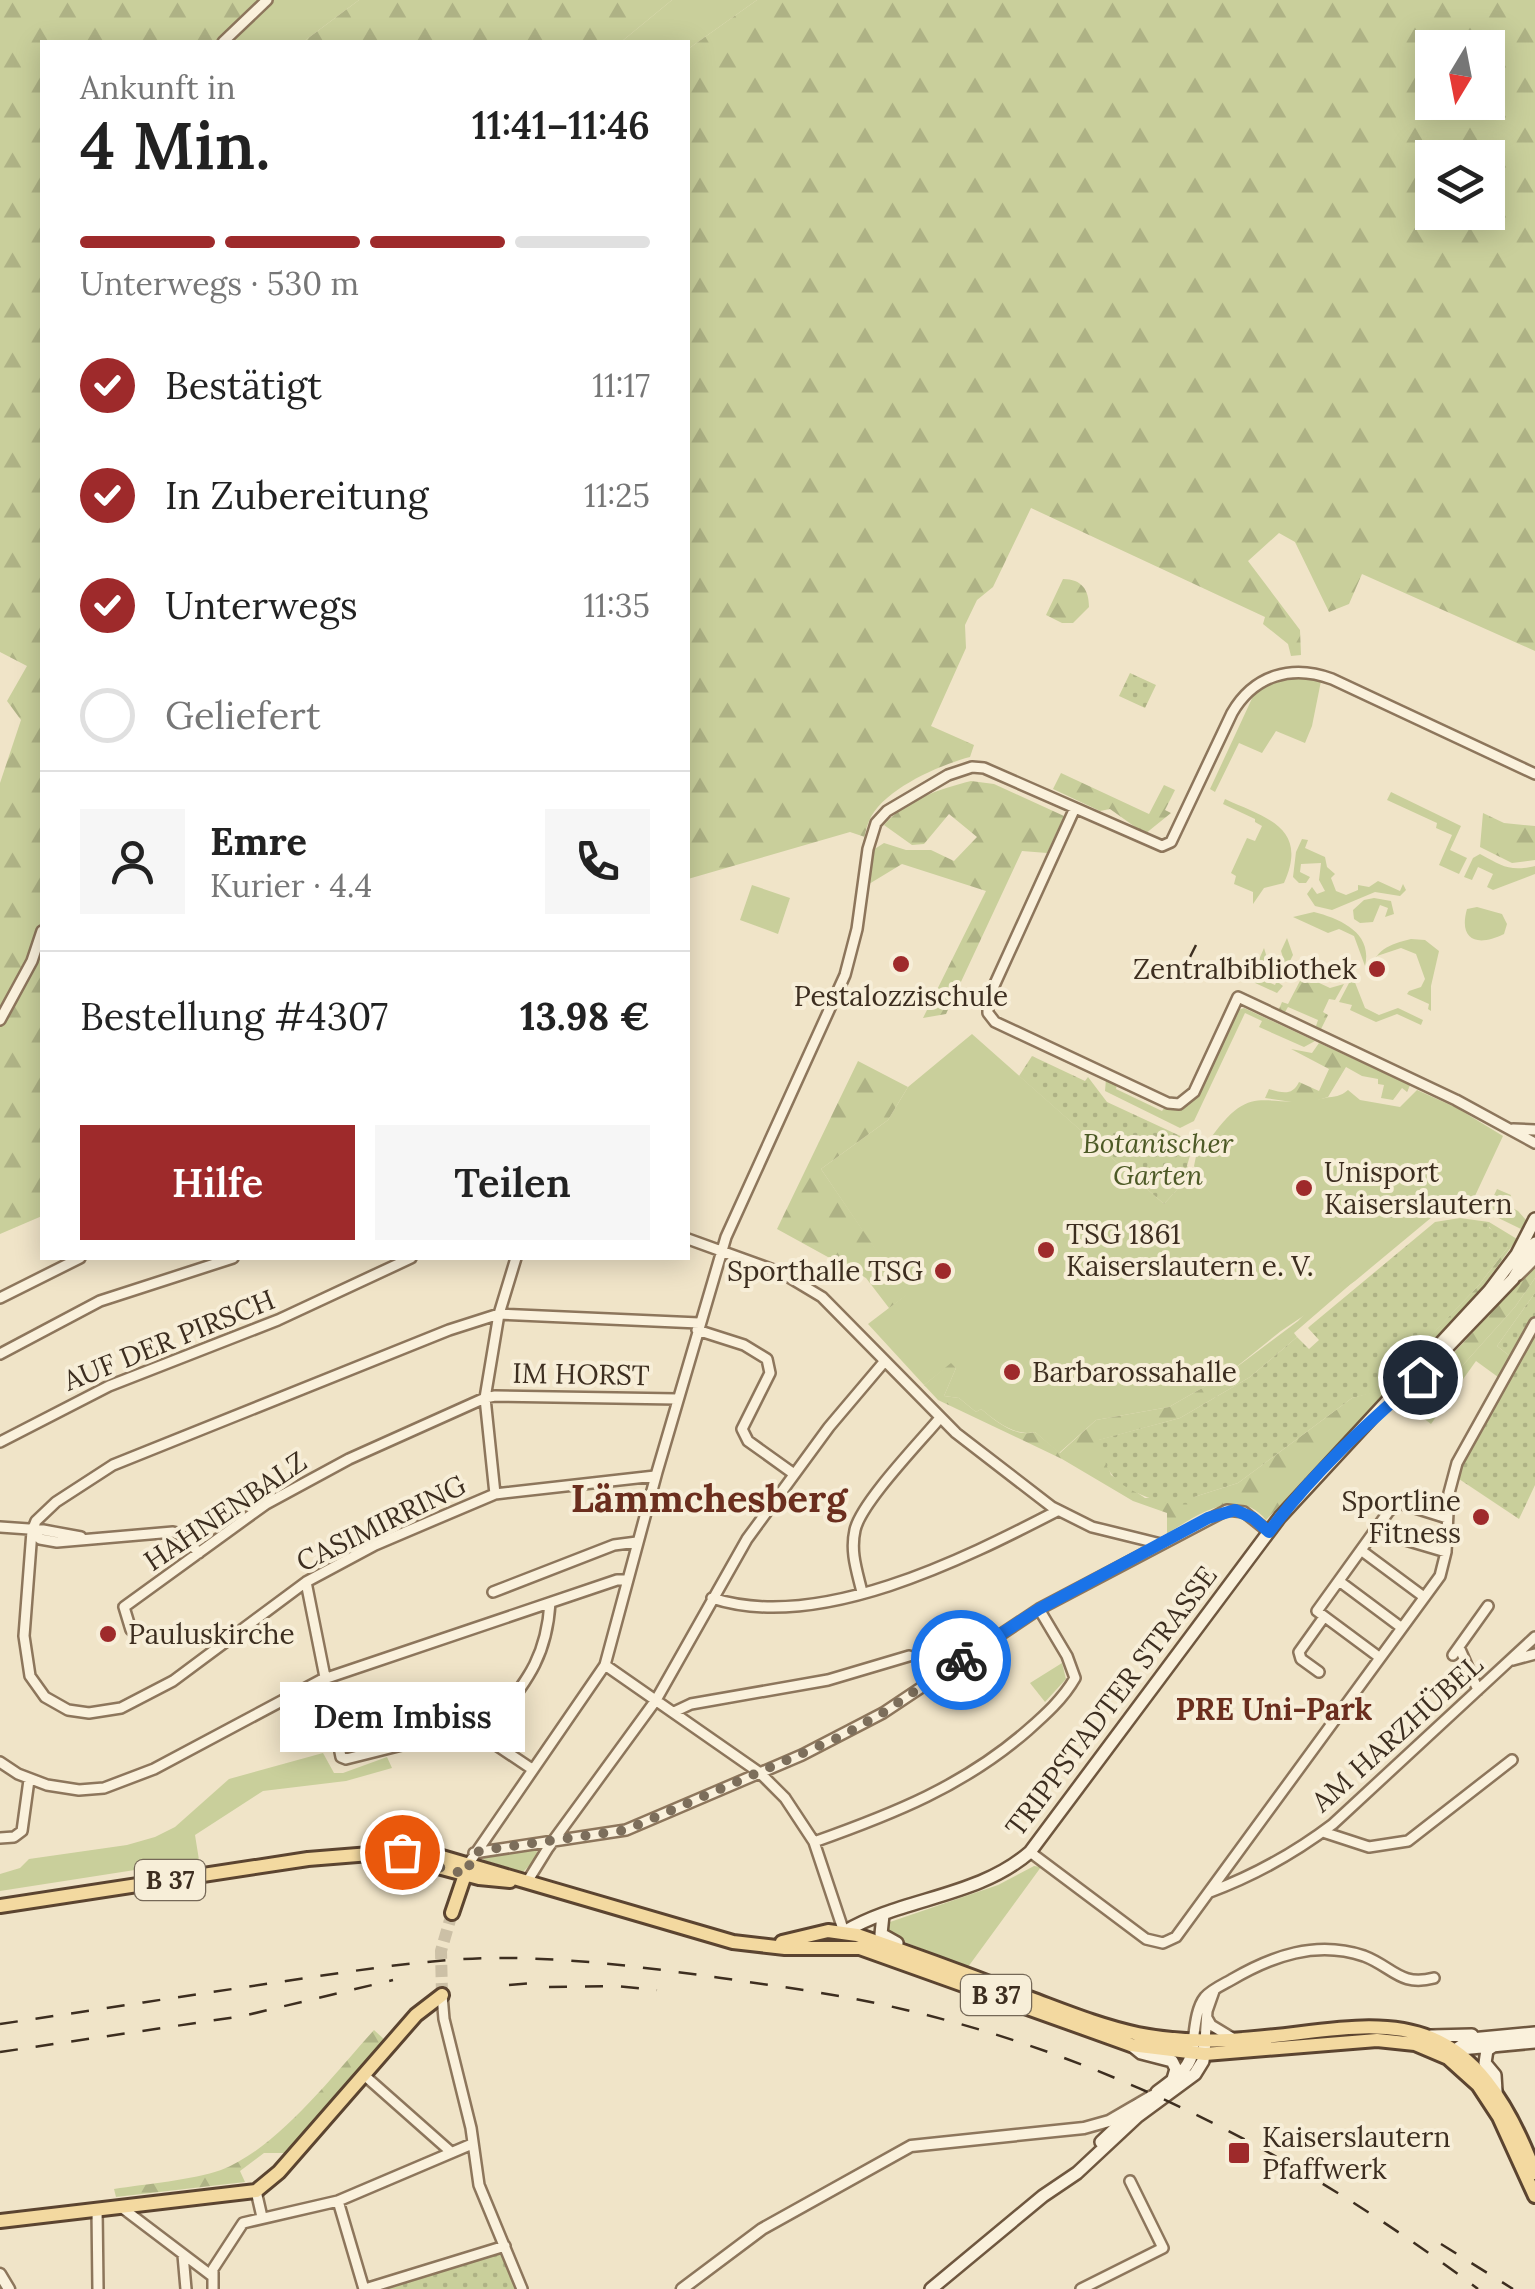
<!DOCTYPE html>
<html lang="de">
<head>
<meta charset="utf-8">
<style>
  body { margin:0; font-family:Lora,serif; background:#f6f6f6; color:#222; height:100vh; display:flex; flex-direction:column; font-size:38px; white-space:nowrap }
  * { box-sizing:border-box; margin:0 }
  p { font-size:32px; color:#767676 }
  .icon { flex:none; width:55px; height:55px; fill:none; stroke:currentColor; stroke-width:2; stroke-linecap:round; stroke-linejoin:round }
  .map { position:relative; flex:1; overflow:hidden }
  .drawer { position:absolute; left:40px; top:40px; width:650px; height:1220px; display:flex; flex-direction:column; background:#fff; border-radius:0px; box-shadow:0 5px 25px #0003 }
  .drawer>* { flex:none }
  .needle { width:65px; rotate:190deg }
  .controls { position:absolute; left:1415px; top:30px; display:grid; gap:20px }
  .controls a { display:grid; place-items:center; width:90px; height:90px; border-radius:0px; background:#fff; box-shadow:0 5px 25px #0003; font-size:50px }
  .pin { position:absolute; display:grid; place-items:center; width:85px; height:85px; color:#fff; margin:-42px; border:5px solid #fff; border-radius:50%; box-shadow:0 2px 10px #0007 }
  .courier { position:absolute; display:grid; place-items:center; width:100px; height:100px; margin:-50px; border:8px solid #1a73e8; border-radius:50%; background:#fff; color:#222; box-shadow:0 2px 12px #0007 }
  .bubble { position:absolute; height:70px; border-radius:0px; background:#fff; box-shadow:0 5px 25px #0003; font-size:32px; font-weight:600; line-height:70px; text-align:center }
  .overview em { font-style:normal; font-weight:600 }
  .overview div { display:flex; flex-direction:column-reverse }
  .overview { display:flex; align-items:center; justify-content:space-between; height:170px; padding:0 40px }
  h1 { font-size:65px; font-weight:600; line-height:75px }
  .bar { display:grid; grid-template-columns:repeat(4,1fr); gap:15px 10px; align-content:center; height:120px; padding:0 40px }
  .bar i { height:12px; border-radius:8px; background:#e0e0e0 }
  .bar .current { background:#9e2a2b }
  .bar p { grid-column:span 4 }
  .line { display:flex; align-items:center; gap:25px; padding:0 40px; border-top:2px solid #e0e0e0 }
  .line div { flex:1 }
  .round { display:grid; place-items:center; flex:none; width:105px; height:105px; border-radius:0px; background:#f6f6f6 }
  ol { padding:0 40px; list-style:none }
  li { display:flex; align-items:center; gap:30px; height:110px }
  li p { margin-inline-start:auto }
  li .icon { padding:10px; border-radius:50%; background:#9e2a2b; color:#fff; stroke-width:4 }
  li:last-child { color:#767676 }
  li i { width:55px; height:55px; border:5px solid #e0e0e0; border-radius:50% }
  .primary-button { display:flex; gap:20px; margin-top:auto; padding:20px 40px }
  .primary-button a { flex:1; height:115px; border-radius:0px; background:#9e2a2b; color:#fff; font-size:40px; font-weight:600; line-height:115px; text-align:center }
  .primary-button a+a { background:#f6f6f6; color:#222 }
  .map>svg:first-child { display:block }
  .grass { fill:#c9cf9b }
  .forest { fill:url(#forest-firs); fill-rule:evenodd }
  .park { fill:url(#park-dots) }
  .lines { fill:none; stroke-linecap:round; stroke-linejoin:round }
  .primary-tunnel { stroke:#ccc0a6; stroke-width:12; stroke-dasharray:12 6; stroke-linecap:butt }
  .minor-casing { stroke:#8d765c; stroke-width:14 }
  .tertiary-casing { stroke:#8d765c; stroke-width:15 }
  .secondary-casing { stroke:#6f573f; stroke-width:16 }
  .primary-casing { stroke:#5b4430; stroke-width:18 }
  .minor { stroke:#faf1dc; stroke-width:9 }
  .tertiary { stroke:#faf1dc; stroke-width:10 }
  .secondary { stroke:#faf1dc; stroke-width:11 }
  .primary { stroke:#f3d9a0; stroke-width:12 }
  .rail { stroke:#3d2e20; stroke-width:2.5; stroke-dasharray:18 18; stroke-linecap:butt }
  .done { stroke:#7c6e5b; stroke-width:10; stroke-dasharray:0 18 }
  .route { stroke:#1a73e8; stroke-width:12 }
  .poi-dot { fill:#9e2a2b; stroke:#f7eed8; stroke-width:4 }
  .labels { text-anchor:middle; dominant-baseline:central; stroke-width:8; stroke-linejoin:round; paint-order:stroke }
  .shield { fill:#f7eed8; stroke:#756857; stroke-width:2.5 }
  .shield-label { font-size:25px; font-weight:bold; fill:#3d2e20 }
  .poi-label { font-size:28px; fill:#3d2e20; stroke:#f7eed8; text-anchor:start }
  .park-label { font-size:28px; font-style:italic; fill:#4d5a26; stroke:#f7eed8 }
  .street-label { font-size:28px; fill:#3d2e20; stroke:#f7eed8 }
  .neighbourhood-label { font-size:30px; font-weight:bold; fill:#6b2e1e; stroke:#f7eed8 }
  .district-label { font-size:38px; font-weight:bold; fill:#6b2e1e; stroke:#f7eed8 }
</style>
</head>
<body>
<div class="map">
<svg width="1535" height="2289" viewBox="0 0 1535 2289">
  <defs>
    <pattern id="forest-firs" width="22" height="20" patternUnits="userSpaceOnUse" patternTransform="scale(2.5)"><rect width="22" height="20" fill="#c9cf9b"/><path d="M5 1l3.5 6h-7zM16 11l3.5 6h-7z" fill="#aeb285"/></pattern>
    <pattern id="park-dots" width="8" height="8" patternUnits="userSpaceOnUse" patternTransform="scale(2.5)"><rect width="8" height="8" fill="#c9cf9b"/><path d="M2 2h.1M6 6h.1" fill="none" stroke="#aeb285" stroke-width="1.8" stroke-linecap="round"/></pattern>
  </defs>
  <rect width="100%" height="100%" fill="#f0e4c8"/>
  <path class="grass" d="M263 0H359L303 42H219Z
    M672 0H757L688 49V42H621Z
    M1296 677 1321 681 1312 726 1305 743 1276 731 1262 753 1239 743 1215 792 1210 789 1255 692 1277 679Z
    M1391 792 1461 826 1450 850 1467 858 1459 874 1439 865 1452 835 1436 828 1437 823 1387 800Z
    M1225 799C1266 818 1309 827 1284 883L1264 888 1253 904V892L1234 884 1236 876 1231 873 1247 838 1255 841 1262 826 1255 822V819L1223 804Z
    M1302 839 1308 840 1305 848 1325 857 1327 867 1335 874 1331 878 1336 891 1346 895 1358 890V885L1369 887 1378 881 1400 891 1403 884 1406 890 1400 896 1375 892 1332 910 1315 906 1307 894 1312 887 1317 894 1325 891 1319 880 1321 863 1301 864 1300 872 1310 877 1306 883H1299L1293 877 1296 852Z
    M1480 854C1503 866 1509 872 1535 866V874L1493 890 1487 887 1493 874 1478 867 1472 880 1464 877 1473 858Z
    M752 885 790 898 778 934 740 920Z
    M1374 898 1391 901 1394 914 1385 917 1388 908 1380 905 1373 922 1360 923 1354 919 1353 910 1364 900Z
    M1477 907 1502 914 1507 924 1504 934C1478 947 1458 941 1467 909Z
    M1314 912C1341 919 1373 933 1365 966L1354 936 1339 929 1328 933 1293 917Z
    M1287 938 1293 955 1279 983 1283 986 1277 993 1253 982 1251 978 1264 948 1268 961 1259 978 1275 985 1285 964 1281 951Z
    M1411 939 1425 940 1439 951 1431 986V1011L1428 1009 1429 1004 1407 994 1409 991 1421 987 1425 979 1416 954 1401 948 1377 956 1371 973C1373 950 1390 944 1411 939Z
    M1354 980 1365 1008 1379 1015 1398 1008 1423 1020 1421 1025 1397 1014 1376 1022 1350 1010 1352 1005 1339 1002 1349 983Z
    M1244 1008 1315 1041 1304 1047 1259 1027 1262 1021 1245 1013 1194 1121 1180 1128 1105 1091 1106 1079 1117 1084 1116 1089 1162 1111 1165 1107 1181 1108 1189 1105 1238 1010Z
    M972 1034 1164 1204 1192 1173 1195 1175 1197 1172 1194 1166 1199 1142 1206 1145C1253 1075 1262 1112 1325 1098 1335 1096 1340 1097 1348 1090L1360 1100 1400 1107 1417 1090 1457 1108 1503 1136 1474 1198 1485 1204 1482 1211 1469 1212 1462 1208 1438 1212 1355 1281 1281 1331 1230 1372 1169 1407 1096 1420 1059 1453 1035 1432C1015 1437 996 1421 981 1409L976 1412 959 1398 944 1396 956 1368 951 1364 924 1385 868 1324 906 1295 821 1169 888 1120 908 1087Z
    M1497 1189 1511 1195 1507 1205 1518 1211 1526 1220 1521 1229 1486 1212Z
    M1535 1278V1293L1497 1346 1511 1357 1498 1377 1476 1361 1431 1424 1402 1402 1418 1387 1437 1394 1515 1307Z
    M1062 1663 1066 1679 1045 1702 1030 1683Z
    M323 1753 334 1773H343L387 1757 392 1768 346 1781 263 1791 195 1835 199 1860 0 1891V1874L20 1868 29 1859 127 1845 155 1837 175 1827 229 1779Z
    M536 1850 539 1856 523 1872 483 1860 485 1856Z
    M1034 1866 1041 1867 968 1967 892 1937 886 1929 890 1922 998 1885Z"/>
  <path class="forest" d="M0 0H263L219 42H42V1216L0 1234V783L21 720 7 701 27 666 0 652Z
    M359 0H672L621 42H303Z
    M757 0H1535V651L1362 574 1349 604 1329 612 1295 542 1279 533 1248 561 1300 630 1301 655 1291 656 1288 644 1263 624 1265 617 1031 508 993 587 977 600 965 625 966 648 931 726 974 745 970 757C939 765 882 790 869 821 862 838 862 860 859 878L865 837 850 832 688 879V49ZM1432 48H1488V102H1432ZM1432 158H1488V212H1432Z
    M1063 579C1082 579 1089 590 1089 607L1073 623H1062L1046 615Z
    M1061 773 1149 814 1164 785 1175 790 1165 810 1171 813 1145 834 1110 809 1100 811 1053 789Z
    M971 781 994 784 1064 816 1047 853 1022 851 946 1014 923 1018 986 891 902 864 869 884 873 850 884 843 906 850H931L954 861 977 837 949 814 924 844 912 845 884 825C906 800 939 789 971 781Z
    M1483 813 1504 823 1535 826V860L1512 863 1480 847Z
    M1305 957 1315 981 1330 988 1344 984 1335 1000 1329 999 1323 1012 1328 1015 1321 1029 1316 1026 1318 1020 1288 1007 1285 1012 1279 1009 1282 1002 1288 1004 1302 977 1296 973Z
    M1319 1043 1410 1085 1407 1092 1402 1088 1393 1100 1381 1098 1384 1085 1378 1084V1079L1362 1076 1346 1067 1328 1097 1305 1104 1265 1098 1269 1089C1283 1093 1292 1096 1299 1082L1319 1091 1329 1069 1291 1049 1312 1053Z
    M858 1061 908 1087 888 1120 821 1169 907 1295 889 1308 866 1278 777 1229Z
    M1396 1194 1399 1226 1411 1232 1294 1333 1297 1337 1250 1377 1180 1418 1099 1440 1111 1475 1145 1498 1194 1497 1238 1483 1352 1398 1377 1391 1479 1285 1508 1247 1489 1227V1222L1517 1239 1473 1300 1266 1520C1239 1486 1196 1515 1167 1534V1513L1133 1501 1062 1459 938 1400 924 1385 951 1363 956 1368 944 1396 959 1398 976 1412 981 1409C996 1421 1015 1438 1035 1432L1060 1453 1096 1420 1169 1407 1230 1372 1298 1321 1334 1284 1339 1286 1350 1278 1340 1268C1378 1263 1393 1233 1384 1198Z
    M1535 1265V1278L1515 1307 1437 1394 1418 1387 1426 1383Z
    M374 2030 386 2041 288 2153H264L240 2171 245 2182 116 2197 114 2189C145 2184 193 2180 221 2170 278 2148 333 2075 374 2030Z"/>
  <path class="park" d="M1130 673 1156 685 1145 708 1119 696Z
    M1032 1056 1085 1081 1088 1077 1107 1102 1189 1140 1192 1148 1187 1166 1192 1173 1164 1204 1019 1076Z
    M1460 1218 1489 1222V1228L1508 1238V1247L1479 1285 1377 1392 1352 1398 1238 1483 1194 1497 1192 1504C1169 1508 1122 1492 1110 1472 1104 1463 1102 1450 1098 1440L1180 1418 1250 1377 1297 1337 1309 1349 1319 1340 1308 1328 1310 1326 1435 1222Z
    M1535 1293V1485L1519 1519 1453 1475 1502 1381 1498 1377 1511 1357 1497 1346Z
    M498 2251 502 2252 516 2289H377Z"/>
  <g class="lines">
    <path class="primary-tunnel" d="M442 1995 441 1951 452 1913"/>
    <defs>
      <path id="minor" d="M223 42 267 0
        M1075 808 988 999V1013L995 1022 1168 1103 1179 1104 1194 1092 1238 997 1456 1100 1535 1143
        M0 1020 32 961 42 931
        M1513 1129 1535 1130
        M688 1239 782 1273 822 1297 956 1433 1052 1507 1092 1527 1161 1544
        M516 1258 499 1314 485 1398 495 1494 375 1545 306 1582 173 1681 121 1708 89 1713 68 1710 45 1697 30 1676 24 1636 32 1531 36 1521 56 1502 113 1465 449 1330 499 1314 699 1323
        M0 1298 80 1258
        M697 1330 744 1345 767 1359 770 1373 742 1429 748 1441 794 1474
        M0 1354 100 1301 233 1258
        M0 1442 109 1386 278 1320 411 1258
        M495 1494 655 1476
        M0 1527 43 1530 81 1537
        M32 1531 40 1539 57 1542 173 1532 181 1534 199 1553
        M1375 1531 1446 1552
        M1362 1551 1424 1597
        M1339 1581 1402 1628
        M306 1582 341 1757 346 1759 402 1745 462 1722 532 1769
        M493 1592 614 1545 637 1542
        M862 1592C857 1571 850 1552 855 1530 861 1503 919 1443 940 1418
        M712 1598C818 1633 964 1559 1057 1511
        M131 1630 124 1607 266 1504 349 1459 485 1398 495 1396 677 1399
        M1459 1647 1478 1690
        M1453 1655 1488 1606
        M1379 1657 1317 1611 1389 1511 1399 1503 1447 1518
        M1513 1660 1535 1654
        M605 1665 760 1773 785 1798 814 1842 844 1932
        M1319 1672 1301 1659 1299 1652 1324 1617
        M674 1712 691 1704 828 1680 909 1656
        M484 1736C520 1687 546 1666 550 1603
        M0 1762 18 1774 47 1785 79 1790 104 1788 154 1769 321 1680 617 1580H627
        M1323 1832 1369 1847 1408 1841 1512 1760
        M0 1838 14 1837 22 1831 29 1780
        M814 1842C893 1814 964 1786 1028 1730 1045 1715 1063 1699 1075 1678L1067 1656 1039 1609
        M1030 1852 1146 1939 1163 1943 1176 1937 1440 1576 1446 1552 1449 1493 1457 1463 1535 1323
        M474 1853 626 1830 802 1755 883 1713 1039 1609 1227 1510 1244 1512 1269 1532
        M469 1863 605 1665 657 1472 726 1237 845 975 857 929 868 849 876 823 887 811 948 775 972 767 984 768 1162 846 1171 842 1232 713C1254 675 1292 664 1332 679L1535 774
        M527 1882 548 1848 656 1700 747 1539 829 1427 884 1362
        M1210 1892C1253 1876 1296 1852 1333 1824L1535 1637
        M442 1995 444 2019 471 2128 479 2185 522 2289
        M1207 2018 1211 2025 1234 2039
        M1193 2042C1195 2028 1196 2008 1205 1997 1211 1990 1222 1985 1231 1980 1272 1956 1316 1940 1364 1956 1393 1967 1400 1987 1434 1978
        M1205 2042 1207 2011 1214 1991
        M364 2075 451 2152
        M256 2191 262 2217
        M338 2201 364 2289
        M121 2207 212 2276
        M97 2209 98 2289
        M183 2255 186 2289
        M213 2289V2269L243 2223 338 2201 472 2144
        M365 2289 505 2246
        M1081 2289 1163 2248 1130 2181"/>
      <path id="tertiary" d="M1518 1275 1535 1258
        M0 2274 9 2289
        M682 2289 762 2229 911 2146 1084 2128 1109 2121 1152 2096"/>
      <path id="secondary" d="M1416 1380 1513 1279 1535 1243
        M883 1915 881 1934 897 1943
        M844 1932C903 1897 977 1898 1030 1852L1280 1517 1489 1291 1517 1254 1535 1219
        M1431 2036 1472 2035
        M1131 2045 1141 2053 1172 2061 1176 2069 1173 2079
        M1495 2045 1487 2050 1485 2063 1495 2075 1496 2091
        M1458 2048 1471 2039 1535 2033
        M1450 2050 1535 2042
        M1157 2092C1174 2079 1192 2069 1193 2046
        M1101 2142 1138 2107
        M931 2289 1043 2196 1077 2173 1138 2116 1195 2074 1203 2061 1205 2042"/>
      <path id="primary" d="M408 1859 479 1878 510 1881
        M0 1906 308 1859 395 1852 435 1855 733 1942 785 1948H860L1131 2045 1205 2054 1377 2040 1415 2044 1448 2058 1478 2085 1499 2117 1535 2196
        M452 1913 468 1866
        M782 1942 828 1931 857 1935C915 1955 972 1976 1029 1998 1064 2011 1100 2026 1138 2034 1319 2070 1446 1934 1535 2173
        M0 2221 256 2191 279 2172 416 2015 442 1995"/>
    </defs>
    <use href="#minor" class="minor-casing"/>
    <use href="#tertiary" class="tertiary-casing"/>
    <use href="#secondary" class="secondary-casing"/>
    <use href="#primary" class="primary-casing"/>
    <use href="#minor" class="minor"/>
    <use href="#tertiary" class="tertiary"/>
    <use href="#secondary" class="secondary"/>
    <use href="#primary" class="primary"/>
    <path class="rail" d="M1190 957 1196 945
      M509 1985 535 1983
      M549 1987 615 1986 657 1990
      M0 2024C95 2010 191 1995 286 1981 353 1971 420 1960 488 1958 567 1957 643 1967 721 1978 783 1987 845 1995 906 2010 1115 2059 1308 2161 1478 2289
      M0 2052 243 2016 393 1980
      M1441 2244 1513 2289"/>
  </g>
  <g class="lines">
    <path class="done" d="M402 1852 386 1854 466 1874 474 1853 484 1850 626 1830 842 1736 884 1712 961 1660"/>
    <path class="route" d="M961 1660 1039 1609 1208 1518 1235 1510 1253 1518 1269 1532C1312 1473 1366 1425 1420 1377"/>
  </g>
  <g class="poi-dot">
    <circle cx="901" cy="964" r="10"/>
    <circle cx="1377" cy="969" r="10"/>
    <circle cx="1304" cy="1188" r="10"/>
    <circle cx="1046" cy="1250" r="10"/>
    <circle cx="943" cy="1271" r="10"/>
    <circle cx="1012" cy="1372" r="10"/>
    <circle cx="1481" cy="1517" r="10"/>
    <circle cx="108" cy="1634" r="10"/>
    <rect x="1227" y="2141" width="24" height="24" rx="5"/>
  </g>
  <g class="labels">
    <g class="shield">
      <rect x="135" y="1860" width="70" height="40" rx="8"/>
      <rect x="961" y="1975" width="70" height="40" rx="8"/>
    </g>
    <g class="shield-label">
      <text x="170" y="1880">B 37</text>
      <text x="996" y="1995">B 37</text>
    </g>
    <g class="poi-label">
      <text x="1357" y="969" text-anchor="end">Zentralbibliothek</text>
      <text x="901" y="996" text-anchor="middle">Pestalozzischule</text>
      <text x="1324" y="1172">Unisport<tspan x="1324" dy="32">Kaiserslautern</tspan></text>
      <text x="1066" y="1234">TSG 1861<tspan x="1066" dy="32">Kaiserslautern e. V.</tspan></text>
      <text x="923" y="1271" text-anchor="end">Sporthalle TSG</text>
      <text x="1032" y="1372">Barbarossahalle</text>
      <text x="1461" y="1501" text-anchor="end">Sportline<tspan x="1461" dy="32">Fitness</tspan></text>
      <text x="128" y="1634">Pauluskirche</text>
      <text x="1262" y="2137">Kaiserslautern<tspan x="1262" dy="32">Pfaffwerk</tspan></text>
    </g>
    <g class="park-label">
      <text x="1158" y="1143">Botanischer<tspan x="1158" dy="32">Garten</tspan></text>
    </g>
    <g class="street-label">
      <text transform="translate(169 1340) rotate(-22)">AUF DER PIRSCH</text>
      <text transform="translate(581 1374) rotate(1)">IM HORST</text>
      <text transform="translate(225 1511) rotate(-34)">HAHNENBALZ</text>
      <text transform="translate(381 1523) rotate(-26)">CASIMIRRING</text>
      <text transform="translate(1111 1701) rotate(-53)">TRIPPSTADTER STRASSE</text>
      <text transform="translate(1397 1733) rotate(-42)">AM HARZHÜBEL</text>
    </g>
    <g class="neighbourhood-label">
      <text x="1274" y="1709">PRE Uni-Park</text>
    </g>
    <g class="district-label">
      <text x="709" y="1498">Lämmchesberg</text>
    </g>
  </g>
</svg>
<div class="controls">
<a><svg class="needle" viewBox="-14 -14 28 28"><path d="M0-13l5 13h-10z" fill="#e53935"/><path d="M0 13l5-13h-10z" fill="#767676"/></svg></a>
<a><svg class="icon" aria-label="layers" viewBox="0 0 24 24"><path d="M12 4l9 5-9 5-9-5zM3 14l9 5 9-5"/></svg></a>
</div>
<div class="pin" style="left:402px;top:1852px;background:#ea580c"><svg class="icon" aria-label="bag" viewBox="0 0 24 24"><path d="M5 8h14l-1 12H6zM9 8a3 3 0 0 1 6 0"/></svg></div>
<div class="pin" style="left:1420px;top:1377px;background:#1f2937"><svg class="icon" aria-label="home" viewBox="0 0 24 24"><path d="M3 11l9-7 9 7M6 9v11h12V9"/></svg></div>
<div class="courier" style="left:961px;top:1660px"><svg class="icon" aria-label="bike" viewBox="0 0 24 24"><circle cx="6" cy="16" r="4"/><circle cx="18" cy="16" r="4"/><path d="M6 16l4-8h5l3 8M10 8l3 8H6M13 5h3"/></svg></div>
<div class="bubble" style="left:280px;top:1682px;width:245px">Dem Imbiss</div>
<section class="drawer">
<div class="overview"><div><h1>4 Min.</h1><p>Ankunft in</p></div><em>11:41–11:46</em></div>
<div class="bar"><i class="current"></i><i class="current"></i><i class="current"></i><i></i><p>Unterwegs · 530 m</p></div>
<ol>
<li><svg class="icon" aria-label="check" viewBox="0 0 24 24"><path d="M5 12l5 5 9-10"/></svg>Bestätigt<p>11:17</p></li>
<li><svg class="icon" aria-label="check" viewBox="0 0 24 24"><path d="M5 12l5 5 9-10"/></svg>In Zubereitung<p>11:25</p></li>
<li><svg class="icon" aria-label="check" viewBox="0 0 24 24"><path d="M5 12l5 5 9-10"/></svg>Unterwegs<p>11:35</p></li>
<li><i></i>Geliefert</li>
</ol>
<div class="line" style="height:180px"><a class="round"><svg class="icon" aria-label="person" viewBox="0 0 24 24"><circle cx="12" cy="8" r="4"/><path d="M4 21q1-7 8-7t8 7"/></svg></a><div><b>Emre</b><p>Kurier · 4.4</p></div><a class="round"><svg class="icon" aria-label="phone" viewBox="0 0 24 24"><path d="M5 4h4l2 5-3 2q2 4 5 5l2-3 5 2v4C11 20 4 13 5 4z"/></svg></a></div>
<div class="line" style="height:130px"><div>Bestellung #4307</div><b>13.98 €</b></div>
<div class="primary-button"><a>Hilfe</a><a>Teilen</a></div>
</section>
</div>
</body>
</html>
